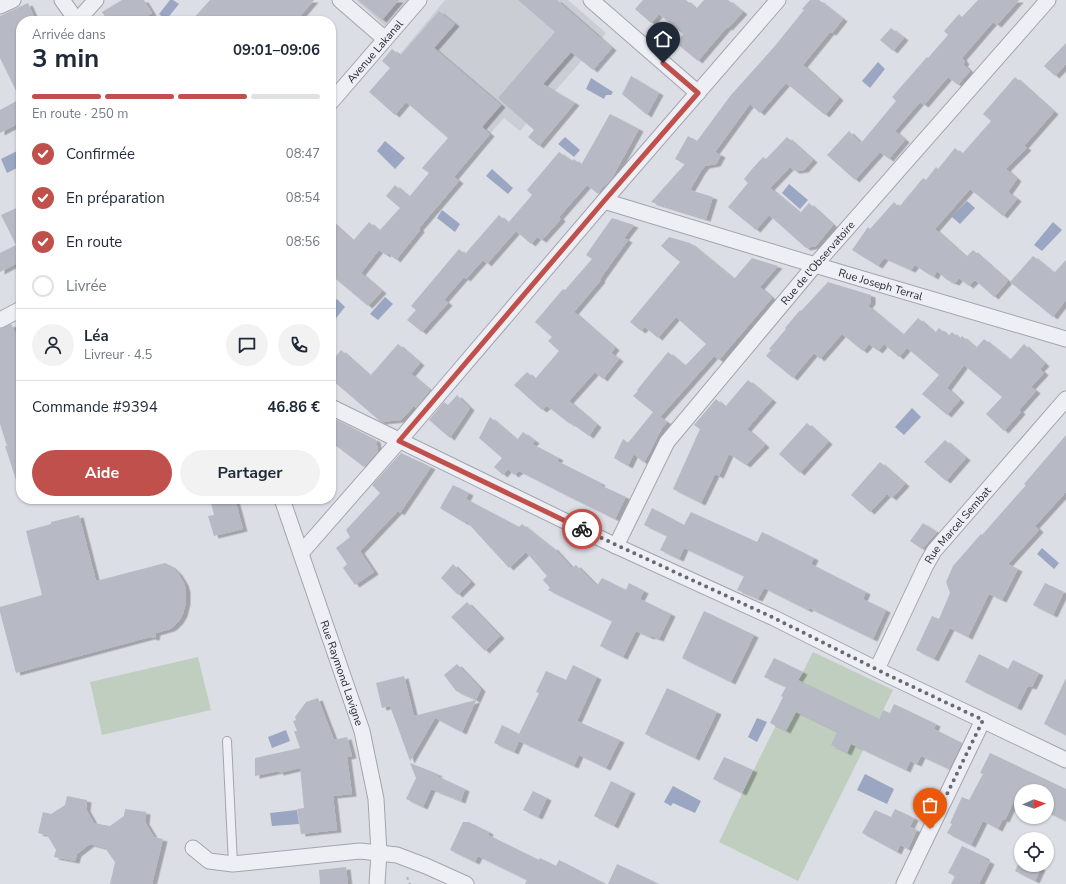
<!DOCTYPE html>
<html lang="fr">
<head>
<meta charset="utf-8">
<style>
  body { margin:0; font-family:"Nunito Sans",sans-serif; background:#f2f2f3; color:#1f2937; height:100vh; display:flex; flex-direction:column; font-size:15px; white-space:nowrap }
  * { box-sizing:border-box; margin:0 }
  p { font-size:13px; color:#747a83 }
  .icon { flex:none; width:22px; height:22px; fill:none; stroke:currentColor; stroke-width:2; stroke-linecap:round; stroke-linejoin:round }
  .map { position:relative; flex:1; overflow:hidden }
  .sheet { position:absolute; left:16px; top:16px; width:320px; height:488px; display:flex; flex-direction:column; background:#fff; border-radius:16px; box-shadow:0 1px 3px #0004 }
  .sheet>* { flex:none }
  .needle { width:26px; rotate:88deg }
  .controls { position:absolute; left:1014px; top:784px; display:grid; gap:8px }
  .controls a { display:grid; place-items:center; width:40px; height:40px; border-radius:50%; background:#fff; box-shadow:0 1px 3px #0004; font-size:20px }
  .pin { position:absolute; display:grid; place-items:center; width:34px; height:34px; color:#fff; margin:-41px -17px; border-radius:50% 50% 50% 0; rotate:-45deg; box-shadow:0 0 4px #0007 }
  .pin .icon { rotate:45deg }
  .courier { position:absolute; display:grid; place-items:center; width:40px; height:40px; margin:-20px; border:3px solid #c0504b; border-radius:50%; background:#fff; color:#222; box-shadow:0 1px 5px #0007 }
  .headline em { font-style:normal; font-weight:700 }
  .headline div { display:flex; flex-direction:column-reverse }
  .headline { display:flex; align-items:center; justify-content:space-between; height:68px; padding:0 16px }
  h1 { font-size:26px; font-weight:700; line-height:30px }
  .bar { display:grid; grid-template-columns:repeat(4,1fr); gap:6px 4px; align-content:center; height:48px; padding:0 16px }
  .bar i { height:5px; border-radius:3px; background:#e0e1e3 }
  .bar .current { background:#c0504b }
  .bar p { grid-column:span 4 }
  .line { display:flex; align-items:center; gap:10px; padding:0 16px; border-top:1px solid #e0e1e3 }
  .line div { flex:1 }
  .round { display:grid; place-items:center; flex:none; width:42px; height:42px; border-radius:21px; background:#f2f2f3 }
  ol { padding:0 16px; list-style:none }
  li { display:flex; align-items:center; gap:12px; height:44px }
  li p { margin-inline-start:auto }
  li .icon { padding:4px; border-radius:50%; background:#c0504b; color:#fff; stroke-width:4 }
  li:last-child { color:#747a83 }
  li i { width:22px; height:22px; border:2px solid #e0e1e3; border-radius:50% }
  .cta { display:flex; gap:8px; margin-top:auto; padding:8px 16px }
  .cta a { flex:1; height:46px; border-radius:24px; background:#c0504b; color:#fff; font-size:16px; font-weight:700; line-height:46px; text-align:center }
  .cta a+a { background:#f2f2f3; color:#1f2937 }
  .map>svg:first-child { display:block }
  .built { fill:#cbcdd5 }
  .green { fill:#bfcebe }
  .water { fill:#9aa6c2 }
  .building { fill:#b7b9c4; filter:url(#shadow) }
  .lines { fill:none; stroke-linecap:round; stroke-linejoin:round }
  .lane-casing { stroke:#a2a5ae; stroke-width:10 }
  .street-casing { stroke:#a2a5ae; stroke-width:17 }
  .path { stroke:#babcc3; stroke-width:2.5; stroke-dasharray:3 3; stroke-linecap:butt }
  .lane { stroke:#eeeff4; stroke-width:8 }
  .street { stroke:#eeeff4; stroke-width:15 }
  .done { stroke:#666a75; stroke-width:4; stroke-dasharray:0 7.2 }
  .route { stroke:#c0504b; stroke-width:5 }
  .labels { text-anchor:middle; dominant-baseline:central; stroke-width:3; stroke-linejoin:round; paint-order:stroke }
  .street-label { font-size:11px; fill:#272b39; stroke:#ebedf3 }
</style>
</head>
<body>
<div class="map">
<svg width="1066" height="884" viewBox="0 0 1066 884">
  <defs>
    <filter id="shadow"><feDropShadow dx="4.5" dy="2.5" stdDeviation="0" flood-color="#0004"/></filter>
  </defs>
  <rect width="100%" height="100%" fill="#dcdee5"/>
  <path class="built" d="M356 0H408L385 26Z
    M445 0H568L606 33 520 131 504 118 488 136 394 61Z"/>
  <path class="green" d="M813 652 893 690 798 881 719 842C749 778 781 715 813 652Z
    M198 657 211 710 102 735 90 682Z"/>
  <path class="water" d="M170 0H173L179 4 166 20 159 14Z
    M878 62 885 69 870 88 862 81Z
    M591 78 613 92 611 95H606L604 99 586 89Z
    M565 137 580 150 574 157 558 144Z
    M385 141 405 158 395 169 377 151Z
    M21 149V166L7 173 1 159Z
    M492 169 513 188 508 194 486 176Z
    M789 184 808 200 800 209 782 193Z
    M967 201 975 208 960 224 952 217Z
    M442 210 460 224 455 232 437 218Z
    M1053 222 1062 230 1042 251 1034 245Z
    M385 297 393 304 378 320 370 314Z
    M337 299 345 307 332 323 331 322V306Z
    M912 408 921 417 904 435 895 427Z
    M1042 548 1059 563 1054 569 1037 554Z
    M757 718 767 722 757 742 748 737Z
    M286 730 290 741 272 748 268 737Z
    M865 774 894 789 887 804 857 790Z
    M673 786 701 801 695 813 673 803 671 806 664 802Z
    M297 810 299 824 272 826 270 813Z"/>
  <path class="building" d="M122 0H144L152 13 139 21H108L102 12Z
    M210 0H314L296 21H191Z
    M358 0H399L382 20Z
    M518 0H557L612 48 593 70 571 52 543 84 575 103 539 146 528 137 534 130 498 98 555 32Z
    M643 0H686L696 9 704 0H728L743 12 728 28 727 27 698 61 676 43 683 34 659 14 651 23 635 9Z
    M810 0H819L843 19 832 33 830 32 803 65 839 98 825 115 786 83 760 113 750 104 715 152 721 155 716 164 705 166 701 171 690 190 713 197 706 219 651 202 685 164 675 159 688 136 697 141 731 95 774 47 804 10 802 9Z
    M978 0H1019L997 25 993 22 962 58 965 62 963 64 970 71 958 85 948 77 924 105 920 102 895 131 905 140 889 159 880 152 855 180 827 155 849 131 861 143 896 101 892 97 927 57 928 58 948 35 944 31 952 22 959 14 962 17Z
    M28 3 36 21H21V122L0 133V110L20 99 0 58V16Z
    M439 11 455 24 434 48 501 105 482 127 490 134 454 177 459 181 419 228 420 230 396 260 388 253 386 255 379 250 361 273 382 291 368 306 331 275V221L353 241 369 222 379 231 400 208 386 196 395 185 409 197 429 173 422 168 448 138 406 102 395 115 369 92 390 68 382 61 392 49 400 56Z
    M891 28 904 38 893 51 880 40Z
    M1066 43V64L1055 76 1044 66Z
    M631 76 659 93 647 115 622 94Z
    M1015 77 1054 112 1024 146 1027 148 1006 169 1017 179 1008 192 1017 199 1003 216 970 189 935 229 966 257 973 250 1008 281 994 297 975 280 969 286 959 278 955 283 947 280 937 271 934 277 925 272 915 265 911 270 884 258 878 266 852 250 868 227 870 229 894 202 899 207 923 178 926 180 936 167 938 169 955 148 962 154 991 121 983 114Z
    M610 114 639 129 611 180 602 188 598 194 587 185 559 217 561 219 542 240 537 237 531 244 516 231 487 264 483 260 466 279 464 277 444 300 448 303 422 332 407 320 416 310 411 306 459 249 465 254 499 215 514 229 508 223 532 195 527 190 559 152 572 161 574 159 581 165Z
    M787 137 813 160 804 170 795 171 790 167 770 188 800 213 809 203 833 225 816 246 806 248 769 215 756 230 728 207 748 183 744 179 752 169 763 157 766 159Z
    M21 206V261L0 272V253L16 245 1 215Z
    M612 218 634 225 624 238 628 240 600 279 601 280 574 312 615 348 611 353 619 359 603 379 595 372 569 401 597 425 589 436 571 423 570 424 547 406 542 410 514 385 527 372 535 379 559 351 548 341 552 337 535 322 563 289 565 290 592 259 586 255Z
    M669 237 690 243 734 279 752 258 778 266 760 287 772 298 719 360 714 356 685 389 660 417 667 422 662 428 644 463 634 454 628 466 614 458 623 439 628 443 653 412 633 396 638 391 637 390 668 352 685 366 706 344 676 317 658 338 645 327 641 331 630 322 680 262 661 246Z
    M1033 256 1054 273 1066 260V300L1053 317 1010 282Z
    M828 282 871 295V302L868 306 903 335 918 318 935 333 939 328 948 336 952 332 960 339 962 336 976 348 984 339 1010 360 1024 344 1045 364 1040 369 1044 373 1031 387 1036 391 1019 410 1021 412 1004 431 986 414 1002 397 964 365 947 388 960 400 947 415 922 394 939 375 907 348 899 357 884 344 878 351 869 344 863 351 842 334 820 359 814 353 793 378 766 356 771 350 769 349 786 329 785 328 800 310 801 311Z
    M11 324 21 344V485L18 486 5 446H7L0 424V329Z
    M398 344 420 363 411 374 430 390 416 408 414 406 401 420 381 422 331 379V362L341 350 370 376Z
    M748 380 772 400 747 429 765 445 746 465 729 454 719 476 715 474 701 503 673 489 700 429 694 425 716 399 725 407Z
    M457 395 470 408 450 438 429 420 444 402 448 405Z
    M331 417 376 440 378 451 364 467 331 442Z
    M490 417 517 440 523 432 535 441 532 444 559 458 557 461 601 483 600 485 626 497 615 519 564 494 519 471 514 475 508 469 503 475 494 467 502 458 479 438Z
    M807 423 828 442 800 473 779 454Z
    M1066 435V492L1035 526 1039 530 1008 564 1018 569 1002 600 989 594 968 637 950 628 934 659 916 650 932 616 939 619 950 593 946 582 953 566 981 534 982 535 1026 485 1024 484Z
    M945 440 966 458 946 481 924 462Z
    M401 453 431 467 400 513 398 511 360 551 374 572 355 585 343 568 347 564 336 548 350 537 346 530 380 493 372 485Z
    M880 462 905 484 892 498 887 494 870 512 851 495Z
    M453 485 469 493 466 499 519 527 522 524 552 548 553 547 572 568 576 565 597 586 602 578 626 590 629 583 644 591 640 599 671 614 659 639 651 636 650 637 636 631 623 657 600 646 612 621 548 590 550 588 543 580 547 576 526 552 509 568 466 521 465 523 440 508Z
    M210 499H235L243 529 214 536 208 516 214 515Z
    M652 508 684 525 691 512 757 542 762 532 814 558 811 564 866 592 863 599 886 610 873 639 809 608 808 610 764 588 758 599 737 590 744 576 684 548 679 559 660 550 667 536 644 525Z
    M79 515 96 581 165 563 171 566 178 573 184 583 186 590V602L183 614 179 621 173 627 170 629 156 633 155 638 150 637 16 673 0 612V607L42 595 26 531 51 524V522Z
    M923 523 937 532 922 549 910 541Z
    M453 564 471 582 458 595 441 578Z
    M1045 583 1064 592 1053 615 1033 605Z
    M467 602 500 636 485 651 451 617Z
    M704 611 754 635 731 682 682 658Z
    M979 654 1008 669 1013 660 1039 673 1032 687 1028 686 1017 708 965 682Z
    M774 658 803 672 798 680 879 719 883 710 890 713 894 704 936 724 934 729 962 743 949 769 921 756 917 764 910 761 906 770 851 744 847 753 831 745 837 732 796 712 786 731 770 723 783 697 781 696 786 687 764 677Z
    M457 664 481 689 462 732 435 718 410 761 390 706 382 708 376 683 404 676 414 716 476 700 456 691 444 675Z
    M573 665 597 677 577 721 620 740 606 768 579 755 574 766 519 741 514 752 494 743 502 725 519 734 539 693 536 692 546 671 566 680Z
    M1066 678V735L1044 724Z
    M667 688 717 712 695 758 645 734Z
    M318 698 334 740 347 737 352 756 347 757 352 794 333 796 337 830 301 834 297 809 304 808 300 768 279 773V771L255 776V758L300 748 294 731H297L293 721 296 720 295 717 306 702Z
    M990 753 1066 789V821L1047 812V791H1021V798L1016 796 1005 820 1003 819 998 829 983 821 971 845 947 833 952 824 950 823 962 797 969 800 983 774 980 773Z
    M724 757 753 770 742 793 713 779Z
    M410 763 438 774 437 776 465 789 461 801 431 789 423 807 406 799 416 778Z
    M611 781 631 791 614 826 594 816Z
    M533 791 547 798 538 817 523 810Z
    M67 796 87 800 86 809 94 823 110 826 124 816 125 809 146 812 145 822 154 837 163 839 152 884H110L115 862 105 848 90 844 77 854 75 861 54 857 56 850 47 835 38 833 43 812 51 814 65 805Z
    M895 809 914 818 910 827 917 830 908 849 900 845 897 852 862 833 875 810 891 817Z
    M463 822H469L489 832 488 835 539 860 540 858 556 866 559 860 606 884H525L527 880 478 856 475 862 450 850Z
    M962 846 985 857V859L990 862 979 884H951L955 876 948 873Z
    M1021 858V865H1035L1041 868 1035 881 1015 871Z
    M617 864 659 884H608Z
    M346 867 348 884H320L319 870Z"/>
  <g class="lines">
    <defs>
      <path id="lane" d="M227 741 233 864"/>
      <g id="street">
        <path d="M62 0 77 21"/>
        <path d="M340 0 385 39"/>
        <path d="M591 0 698 93"/>
        <path d="M0 6 13 0"/>
        <path d="M77 21 96 0"/>
        <path id="s1" d="M331 102 419 0"/>
        <path id="s2" d="M604 201 815 265 1066 339"/>
        <path d="M0 320 21 309"/>
        <path d="M331 407 616 546 774 618 890 676 1066 760"/>
        <path id="s3" d="M282 499 362 731 376 799 379 853 377 884"/>
        <path id="s4" d="M616 546 667 442 815 265 1048 0"/>
        <path d="M301 553 399 441 604 201 778 0"/>
        <path id="s5" d="M877 669 926 565 934 551 1066 399"/>
        <path d="M193 848 209 861 233 864 360 851 397 855 426 866 466 884"/>
        <path d="M904 884 983 720"/>
      </g>
    </defs>
    <use href="#lane" class="lane-casing"/>
    <use href="#street" class="street-casing"/>
    <path class="path" d="M407 877 410 884"/>
    <use href="#lane" class="lane"/>
    <use href="#street" class="street"/>
  </g>
  <g class="lines">
    <path class="done" d="M582 529 774 618 890 676 983 720 930 829"/>
    <path class="route" d="M582 529 399 441 604 201 698 93 663 63"/>
  </g>
  <g class="labels">
    <g class="street-label">
      <text stroke="none"><textPath href="#s1" startOffset="67">Avenue Lakanal</textPath></text>
      <text stroke="none"><textPath href="#s4" startOffset="350">Rue de l'Observatoire</textPath></text>
      <text stroke="none"><textPath href="#s2" startOffset="289">Rue Joseph Terral</textPath></text>
      <text stroke="none"><textPath href="#s5" startOffset="166">Rue Marcel Sembat</textPath></text>
      <text stroke="none"><textPath href="#s3" startOffset="184">Rue Raymond Lavigne</textPath></text>
    </g>
  </g>
</svg>
<div class="controls">
<a><svg class="needle" viewBox="-14 -14 28 28"><path d="M0-13l5 13h-10z" fill="#e53935"/><path d="M0 13l5-13h-10z" fill="#747a83"/></svg></a>
<a><svg class="icon" aria-label="locate" viewBox="0 0 24 24"><circle cx="12" cy="12" r="6"/><path d="M12 2v4M12 18v4M2 12h4M18 12h4"/></svg></a>
</div>
<div class="pin" style="left:930px;top:829px;background:#ea580c"><svg class="icon" aria-label="bag" viewBox="0 0 24 24"><path d="M5 8h14l-1 12H6zM9 8a3 3 0 0 1 6 0"/></svg></div>
<div class="pin" style="left:663px;top:63px;background:#1f2937"><svg class="icon" aria-label="home" viewBox="0 0 24 24"><path d="M3 11l9-7 9 7M6 9v11h12V9"/></svg></div>
<div class="courier" style="left:582px;top:529px"><svg class="icon" aria-label="bike" viewBox="0 0 24 24"><circle cx="6" cy="16" r="4"/><circle cx="18" cy="16" r="4"/><path d="M6 16l4-8h5l3 8M10 8l3 8H6M13 5h3"/></svg></div>
<section class="sheet">
<div class="headline"><div><h1>3 min</h1><p>Arrivée dans</p></div><em>09:01–09:06</em></div>
<div class="bar"><i class="current"></i><i class="current"></i><i class="current"></i><i></i><p>En route · 250 m</p></div>
<ol>
<li><svg class="icon" aria-label="check" viewBox="0 0 24 24"><path d="M5 12l5 5 9-10"/></svg>Confirmée<p>08:47</p></li>
<li><svg class="icon" aria-label="check" viewBox="0 0 24 24"><path d="M5 12l5 5 9-10"/></svg>En préparation<p>08:54</p></li>
<li><svg class="icon" aria-label="check" viewBox="0 0 24 24"><path d="M5 12l5 5 9-10"/></svg>En route<p>08:56</p></li>
<li><i></i>Livrée</li>
</ol>
<div class="line" style="height:72px"><a class="round"><svg class="icon" aria-label="person" viewBox="0 0 24 24"><circle cx="12" cy="8" r="4"/><path d="M4 21q1-7 8-7t8 7"/></svg></a><div><b>Léa</b><p>Livreur · 4.5</p></div><a class="round"><svg class="icon" aria-label="chat" viewBox="0 0 24 24"><path d="M4 5h16v11H9l-5 4z"/></svg></a><a class="round"><svg class="icon" aria-label="phone" viewBox="0 0 24 24"><path d="M5 4h4l2 5-3 2q2 4 5 5l2-3 5 2v4C11 20 4 13 5 4z"/></svg></a></div>
<div class="line" style="height:52px"><div>Commande #9394</div><b>46.86 €</b></div>
<div class="cta"><a>Aide</a><a>Partager</a></div>
</section>
</div>
</body>
</html>
